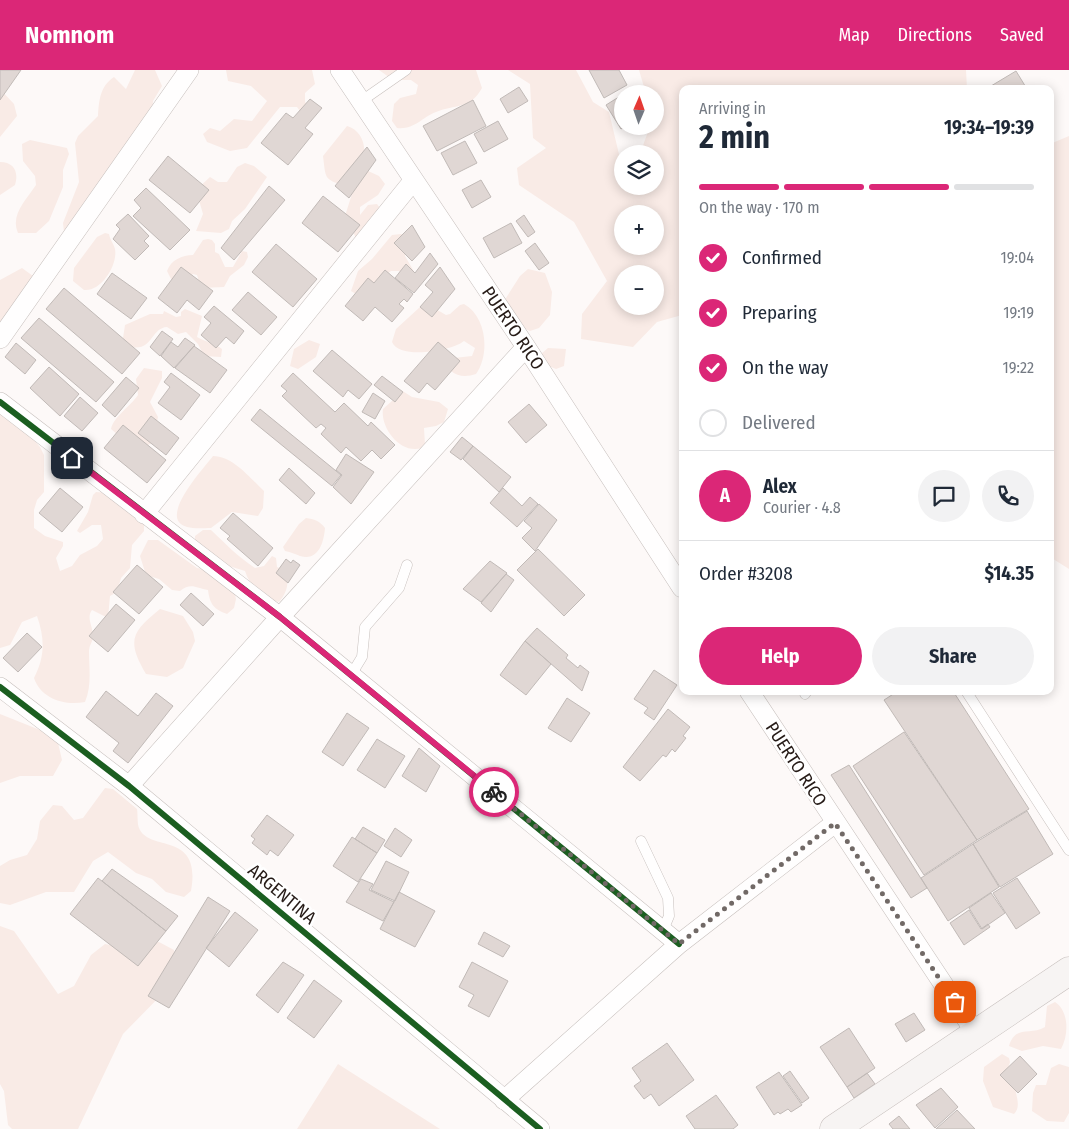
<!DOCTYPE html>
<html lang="en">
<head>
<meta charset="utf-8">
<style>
  body { margin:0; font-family:"Fira Sans Condensed",sans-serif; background:#f2f2f3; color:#1f2937; height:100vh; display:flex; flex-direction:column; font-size:19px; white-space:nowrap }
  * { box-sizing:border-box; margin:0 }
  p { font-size:16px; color:#747a83 }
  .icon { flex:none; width:28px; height:28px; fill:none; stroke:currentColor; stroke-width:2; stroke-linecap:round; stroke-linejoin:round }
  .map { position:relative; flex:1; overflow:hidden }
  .drawer { position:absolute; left:679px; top:15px; width:375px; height:610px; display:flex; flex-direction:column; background:#fff; border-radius:10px; box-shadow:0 2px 12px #0003 }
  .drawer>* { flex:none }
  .needle { width:32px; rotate:2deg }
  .controls { position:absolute; left:614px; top:15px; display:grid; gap:10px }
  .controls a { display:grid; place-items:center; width:50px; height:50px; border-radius:50%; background:#fff; box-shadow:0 2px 12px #0003; font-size:25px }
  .pin { position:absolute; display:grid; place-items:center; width:42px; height:42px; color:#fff; margin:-21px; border-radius:10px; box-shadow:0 2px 8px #0006 }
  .courier { position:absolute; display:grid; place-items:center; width:50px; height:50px; margin:-25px; border:4px solid #db2777; border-radius:50%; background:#fff; color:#222; box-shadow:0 1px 6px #0007 }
  .headline em { font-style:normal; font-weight:700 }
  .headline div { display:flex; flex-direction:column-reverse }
  .headline { display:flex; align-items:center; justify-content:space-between; height:85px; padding:0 20px }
  h1 { font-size:32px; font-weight:700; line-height:38px }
  .bar { display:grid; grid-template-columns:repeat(4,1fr); gap:8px 5px; align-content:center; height:60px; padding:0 20px }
  .bar i { height:6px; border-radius:4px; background:#e0e1e3 }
  .bar .selected { background:#db2777 }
  .bar p { grid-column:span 4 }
  .line { display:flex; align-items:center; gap:12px; padding:0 20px; border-top:1px solid #e0e1e3 }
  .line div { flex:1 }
  .round { display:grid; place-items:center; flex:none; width:52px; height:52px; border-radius:26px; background:#f2f2f3 }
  ol { padding:0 20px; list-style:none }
  li { display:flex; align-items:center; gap:15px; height:55px }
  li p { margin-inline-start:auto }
  li .icon { padding:5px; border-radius:50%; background:#db2777; color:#fff; stroke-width:4 }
  li:last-child { color:#747a83 }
  li i { width:28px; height:28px; border:2px solid #e0e1e3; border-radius:50% }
  .button { display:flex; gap:10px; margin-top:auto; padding:10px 20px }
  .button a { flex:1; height:58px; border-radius:30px; background:#db2777; color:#fff; font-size:20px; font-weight:700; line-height:58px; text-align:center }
  .button a+a { background:#f2f2f3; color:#1f2937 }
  header { display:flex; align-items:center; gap:30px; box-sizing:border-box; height:70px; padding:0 25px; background:#db2777; color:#fff }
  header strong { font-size:24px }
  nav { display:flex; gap:28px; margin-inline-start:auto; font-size:18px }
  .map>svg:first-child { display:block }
  .green { fill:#f9ebe6; fill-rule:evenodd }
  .building { fill:#e0d7d4; stroke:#c1bab7 }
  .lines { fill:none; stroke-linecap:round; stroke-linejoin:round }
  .lane-casing { stroke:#c6bfbc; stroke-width:11 }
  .street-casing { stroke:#c6bfbc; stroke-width:20 }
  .secondary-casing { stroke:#c6bfbc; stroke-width:29 }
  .lane { stroke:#fffefe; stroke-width:10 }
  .street { stroke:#fffefe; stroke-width:19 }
  .secondary { stroke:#f7f4f3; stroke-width:28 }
  .cycleway-casing { stroke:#fff; stroke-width:9 }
  .cycleway { stroke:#1b5e20; stroke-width:6 }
  .done { stroke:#716966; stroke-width:5; stroke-dasharray:0 9 }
  .route { stroke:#db2777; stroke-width:6 }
  .labels { text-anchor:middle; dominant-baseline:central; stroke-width:5; stroke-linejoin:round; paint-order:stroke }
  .street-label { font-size:18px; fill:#261b17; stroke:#fff }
</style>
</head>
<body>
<header>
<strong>Nomnom</strong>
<nav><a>Map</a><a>Directions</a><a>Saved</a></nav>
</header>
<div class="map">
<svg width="1069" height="1059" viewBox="0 0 1069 1059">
  <rect width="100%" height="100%" fill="#fdf9f8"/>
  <path class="green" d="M135 0H155L162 16 153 31 151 68 64 162 63 153 79 112 75 73 78 66 98 46C99 31 100 16 114 7L126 19Z
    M226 0H312L315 14 305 23V32L310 39 302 44 297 37H280L247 78 230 81 207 72 203 64 210 58 220 61 234 49 252 51 267 31 251 16 228 11Z
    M379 0H476L482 18C470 40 455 34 436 42 421 48 414 60 397 58L392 51 394 34 400 28 416 24 418 15 411 10H393Z
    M508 0H576L593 32 609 42 622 97V116H655V84H640L650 56H655V24H646L639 0H966L967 19H682V245L657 252 633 277 581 269 582 244 607 211 574 152 519 115 517 98 546 78 533 68 530 14ZM622 144H655V176H622ZM622 204H655V236H622Z
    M0 19 14 34 17 46 0 67Z
    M347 56C362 60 368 78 362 92 359 100 350 109 345 116 323 109 326 108 323 86Z
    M1069 66V499L1050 487V74Z
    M30 70 67 78 69 84 63 100V117L49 151 36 163H18C10 145 26 130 36 115L35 106 23 91 22 74Z
    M0 92C14 92 19 102 15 115L0 125Z
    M245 93 254 96 267 107 245 139 232 151 229 159 221 163 196 161 203 144 196 120 210 107 218 112H227L237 97Z
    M366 100 379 106 385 114 378 125 360 137V145L368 135 377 134 380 138 356 168 345 146 357 108Z
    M105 163 109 164C110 170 114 174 115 179 118 195 101 222 84 220L73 211 74 198 97 167Z
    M401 164 405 166V186L416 205 405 206 399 201H391L359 226 351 221 358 201 372 189 392 165Z
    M208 169 212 170 215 174V182L219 184 225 197H233L242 181 247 182 248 187 244 195 230 206 224 217 201 218 197 205 193 204 187 210 178 215 171 209 167 201C171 190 182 185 193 185L203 170Z
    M22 198 33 206 34 214 0 273V210Z
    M528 199 545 203 552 222 550 245 539 258 530 261 523 258 504 231 520 206Z
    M464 234C487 247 490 284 476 304 467 307 458 307 451 301L454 288 472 286 475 278 464 271C452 281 399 290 392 272L396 259 420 237 425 236 434 238 446 245 450 244 460 235Z
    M185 239 202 246 197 267C206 272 215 273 222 279L221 287 204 286 198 274 186 262 178 264 167 257C150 258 153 284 127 276L123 268 125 255 150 244H163L164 241 176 247 181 246V242Z
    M309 270 320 274 316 287 298 299 290 296 294 279Z
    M548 278 566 279 564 296 556 299 541 293V284Z
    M144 298 162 301V308L150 332 158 347 152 373 144 377 118 365 111 359C114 346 130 337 138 325L136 309Z
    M401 320 412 327 439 332 448 339 444 352 436 356 424 358 425 375 422 378C400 385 380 357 383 339L393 330Z
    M0 341 15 348 40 377 44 385V422L37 430 34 440V458L45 466 63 472V476L56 488 60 501 72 496 80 485 97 476 103 469 101 455H92L80 463 77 461 88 442 93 425 96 422 110 423 144 452V461L132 475 130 498 121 508 117 522 110 526 108 548 92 540C86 548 93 556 93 566 93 572 89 575 89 581 89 599 92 615 85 632 65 636 41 629 34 608 45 587 45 569 37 546L22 552 10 575 0 578Z
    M213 386C233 386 250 408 264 421L263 438 258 446 232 442 211 458C204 458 194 459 187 457 156 449 205 397 213 386Z
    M306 448C314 449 320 451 325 458 324 471 319 492 300 486 295 484 291 482 285 481L283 477 299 454Z
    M203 460H211C227 475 237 486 255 498L264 496 272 486 276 488 277 497C292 503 289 521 279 532 262 528 250 517 245 501L229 496 195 470V466Z
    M148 470H158L197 498 215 501 234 520 236 529 234 538 227 544C214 539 210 535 208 520 196 518 191 512 180 521L172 520 159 509 146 505 140 486Z
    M160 539 183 546 193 562 195 571 183 598 167 607 146 604C126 570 132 562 160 539Z
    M0 644 45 662 58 673 62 690 53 706H20L0 713Z
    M105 718 113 719 137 739C138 745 137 753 139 758 149 783 202 760 191 821L184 827 166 822 152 809 136 803 108 782 93 791 74 822H46L10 835 0 833V796L10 790 27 785 37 769 40 751 53 735 62 736 74 750 83 748Z
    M0 856 14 861 58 924 74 916 91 885 105 874 123 877 159 872 174 880 178 898 172 914 123 964 78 1059H12L8 1055 4 1021 0 1014Z
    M1055 932C1069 941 1069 965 1061 979L1043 976 1022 981 1009 976C1016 954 1030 966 1045 957L1047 936Z
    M1002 984 1009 988 1010 992 1006 1005 1015 1015C1015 1025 1022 1036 1014 1044L993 1037 983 1011 984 997Z
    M338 994 440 1059H297Z
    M1059 994 1069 997V1043L1064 1052 1047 1051 1032 1041 1033 1023 1036 1015H1046L1051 998Z"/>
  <path class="building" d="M0 0H21L0 30Z
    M589 0H619L627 15 604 28Z
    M1016 1 1027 19H986Z
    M519 17 528 31 508 43 500 29Z
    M622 25V56H626L621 59 606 35Z
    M310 29 322 38 305 58 313 64 288 95 261 73 286 43 293 48Z
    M473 30 486 56 437 81 423 56Z
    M498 51 508 69 484 82 474 64Z
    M465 71 477 93 453 105 441 83Z
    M367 77 376 90 349 128 335 116Z
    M168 86 209 120 190 143 149 110Z
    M481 110 491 127 472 138 462 120Z
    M269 116 285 130 234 190 221 178Z
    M146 118 190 160 170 180 133 146 141 138 134 130Z
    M323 126 360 155 338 182 302 153Z
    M128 144 149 166 144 171 149 176 135 190 113 169 120 159 116 155Z
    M524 145 535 162 528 167 516 151Z
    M511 153 522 173 494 188 483 168Z
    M412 155 425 177 412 191 394 173Z
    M535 173 549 193 539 200 525 181Z
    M276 174 317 209 293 237 252 202Z
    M430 183 438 194 414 223 395 208 406 194 415 203Z
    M181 197 213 221 199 240 187 230 177 243 158 228Z
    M440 197 455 219 432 247 420 237 433 222 425 215Z
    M385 200 413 224 407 232 404 229 399 234 404 238 392 252 375 237 363 251 345 236 368 208 374 213Z
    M112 203 147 228 131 249 97 224Z
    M64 218 140 283 122 304 46 239Z
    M248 222 277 247 261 265 232 240Z
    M214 236 244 261 234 274 226 267 216 278 201 265 211 253 204 247Z
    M39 248 114 312 96 332 21 268Z
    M162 261 173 269 160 286 150 277Z
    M185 268 195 275 174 298 161 286 171 272 178 277Z
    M438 272 460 291 435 320 427 313 419 323 404 311Z
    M16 273 36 290 25 304 5 287Z
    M194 276 227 300 210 323 175 298Z
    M332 280 372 314 359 329 348 320 343 327 313 301Z
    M49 297 79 324 60 346 30 318Z
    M171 303 200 325 181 350 158 333 170 317 164 312Z
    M293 303 335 342 344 333 368 356 371 352 395 375 381 389 372 380 361 391 346 377 341 383 321 364 326 358 321 354 316 358 282 326 287 321 281 316Z
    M382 306 403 322 395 332 374 315Z
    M126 307 139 318 115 347 102 335Z
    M373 323 385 331 375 349 362 342Z
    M80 327 98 343 82 361 64 346Z
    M529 334 547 355 526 373 508 352Z
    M260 339 341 405 332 416 251 350Z
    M151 346 179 368 166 385 138 363Z
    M123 355 166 390 147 413 104 378Z
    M462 367 473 376 461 390 450 382Z
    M473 376 511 407 499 422 463 389Z
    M346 384 374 402 351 434 333 417 342 405 336 400Z
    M289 398 315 423 306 434 279 410Z
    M60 418 83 437 62 462 39 443Z
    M503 418 522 436 530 427 538 434 517 457 490 433Z
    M539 434 557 450 535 481 522 468 532 458 524 451Z
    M233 443 273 478 258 496 227 469 230 466 220 458Z
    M538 479 585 525 564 546 517 500Z
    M286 489 291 493 293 490 300 495 288 513 276 503Z
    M490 491 507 503 481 532 463 519Z
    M137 495 163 517 139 544 113 522Z
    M506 504 514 510 491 542 481 533Z
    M191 523 214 544 203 556 180 535Z
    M116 534 135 550 108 582 89 566Z
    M537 558 568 585 566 588 578 598 580 595 589 602 582 621 525 571Z
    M27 563 42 577 18 602 3 588Z
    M525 571 551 594 526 625 500 605Z
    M654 600 677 615 654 650 644 643 648 638 634 629Z
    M106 621 138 646 156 623 173 636 128 693 113 681 119 673 86 647Z
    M898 621H953L1029 739 977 770 884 630Z
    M567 628 590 643 571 672 548 658Z
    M668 639 690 657 683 666 686 668 675 682 672 679 666 687 663 685 640 711 623 697Z
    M347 643 369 658 343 696 322 682Z
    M904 662 977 770 924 805 853 696Z
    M377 669 405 686 385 718 357 700Z
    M419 678 440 696 426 722 402 706Z
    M849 695 927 818 911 828 831 705Z
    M1027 741 1053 784 1000 817 973 774Z
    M267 745 294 765 278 786 270 780 267 785 252 773 255 769 251 766Z
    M363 757 385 770 377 783 355 769Z
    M395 758 412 770 401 787 384 776Z
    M352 767 377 783 358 812 333 796Z
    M973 774 999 817 948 851 921 808Z
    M386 791 409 802 395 831 371 820Z
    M112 799 178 846 166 861 102 811Z
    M98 808 166 861 138 896 70 844Z
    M1017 808 1040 843 1016 859 993 823Z
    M361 809 373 814 369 820 394 832 383 851 346 832Z
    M399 822 435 841 415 877 380 859Z
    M991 823 1005 843 982 859 969 838Z
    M208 827 230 841 169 938 148 926Z
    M969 840 981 859 988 854 990 857 964 875 950 853Z
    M235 842 258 860 229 897 206 878Z
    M484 862 510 876 503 887 478 874Z
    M283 892 304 905 278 943 256 925Z
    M472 892 508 911 489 947 468 936 474 925 459 917Z
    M314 910 342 931 314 968 287 948Z
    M914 943 925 960 906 972 895 954Z
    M849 958 875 998 847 1017 820 977Z
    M667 973 694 1010 659 1036 651 1024 644 1029 634 1016 641 1011 632 998Z
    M1020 986 1037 1004 1018 1023 1000 1005Z
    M790 1001 809 1028 802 1033 783 1006Z
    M779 1002 802 1035 791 1042 788 1039 780 1044 778 1042 774 1045 756 1017Z
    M867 1003 875 1014 854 1028 847 1017Z
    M941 1018 958 1037 935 1058 916 1035Z
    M716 1025 738 1055 733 1059H695L686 1046Z
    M957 1040 975 1059H936Z
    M899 1046 910 1059H893L889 1054Z"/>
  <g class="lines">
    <defs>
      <path id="lane" d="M360 32 406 0
        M351 605 362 587 365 557 399 518 407 495
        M966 621 1069 780
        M805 624 807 621
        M641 771 668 828 669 846 663 860"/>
      <path id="street" d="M340 0 526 277 682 518
        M0 269 189 0
        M0 332 280 547 679 874
        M144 444 413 111
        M0 617 129 716 540 1059
        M749 621 977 965
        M129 716 280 547 526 277
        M504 1030 679 874 835 753"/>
      <path id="secondary" d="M834 1059 1069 901"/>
    </defs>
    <use href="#lane" class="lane-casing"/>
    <use href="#street" class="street-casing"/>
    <use href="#secondary" class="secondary-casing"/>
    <use href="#lane" class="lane"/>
    <use href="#street" class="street"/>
    <use href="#secondary" class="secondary"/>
    <defs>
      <path id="cycleway" d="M0 332 280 547 679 874
        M0 617 129 716 540 1059"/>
    </defs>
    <use href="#cycleway" class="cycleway-casing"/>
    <use href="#cycleway" class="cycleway"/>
  </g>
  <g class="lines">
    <path class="done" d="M494 722 679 874 835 753 955 932"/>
    <path class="route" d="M72 388 280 547 494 722"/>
  </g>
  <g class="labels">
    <g class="street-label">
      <text transform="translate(513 258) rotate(56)">PUERTO RICO</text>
      <text transform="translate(796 694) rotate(57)">PUERTO RICO</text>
      <text transform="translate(282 824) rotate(40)">ARGENTINA</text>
    </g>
  </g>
</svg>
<div class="controls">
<a><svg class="needle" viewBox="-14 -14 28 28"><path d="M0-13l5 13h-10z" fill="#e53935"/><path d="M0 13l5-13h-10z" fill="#747a83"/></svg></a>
<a><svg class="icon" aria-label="layers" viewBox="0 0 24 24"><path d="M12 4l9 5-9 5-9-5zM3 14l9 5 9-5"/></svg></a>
<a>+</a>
<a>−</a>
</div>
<div class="pin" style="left:955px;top:932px;background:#ea580c"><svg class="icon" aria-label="bag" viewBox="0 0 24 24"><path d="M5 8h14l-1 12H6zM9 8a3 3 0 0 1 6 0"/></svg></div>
<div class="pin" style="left:72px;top:388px;background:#1f2937"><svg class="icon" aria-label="home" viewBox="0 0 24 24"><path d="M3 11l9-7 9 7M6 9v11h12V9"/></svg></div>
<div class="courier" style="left:494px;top:722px"><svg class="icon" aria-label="bike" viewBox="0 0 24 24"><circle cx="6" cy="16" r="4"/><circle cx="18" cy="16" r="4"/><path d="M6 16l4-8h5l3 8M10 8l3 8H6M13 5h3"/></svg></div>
<section class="drawer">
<div class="headline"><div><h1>2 min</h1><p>Arriving in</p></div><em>19:34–19:39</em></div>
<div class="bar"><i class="selected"></i><i class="selected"></i><i class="selected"></i><i></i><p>On the way · 170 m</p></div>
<ol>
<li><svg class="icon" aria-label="check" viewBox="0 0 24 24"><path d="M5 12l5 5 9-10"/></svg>Confirmed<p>19:04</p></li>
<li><svg class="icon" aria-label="check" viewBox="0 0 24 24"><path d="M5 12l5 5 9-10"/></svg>Preparing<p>19:19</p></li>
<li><svg class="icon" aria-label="check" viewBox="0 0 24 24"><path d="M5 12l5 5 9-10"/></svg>On the way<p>19:22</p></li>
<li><i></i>Delivered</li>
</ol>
<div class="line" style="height:90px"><b class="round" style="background:#db2777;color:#fff">A</b><div><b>Alex</b><p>Courier · 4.8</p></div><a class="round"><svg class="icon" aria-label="chat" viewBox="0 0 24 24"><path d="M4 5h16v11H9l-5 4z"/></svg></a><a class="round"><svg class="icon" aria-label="phone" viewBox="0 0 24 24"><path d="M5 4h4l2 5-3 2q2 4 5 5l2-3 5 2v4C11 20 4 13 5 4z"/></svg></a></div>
<div class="line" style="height:65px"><div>Order #3208</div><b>$14.35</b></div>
<div class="button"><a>Help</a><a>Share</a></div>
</section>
</div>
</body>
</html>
